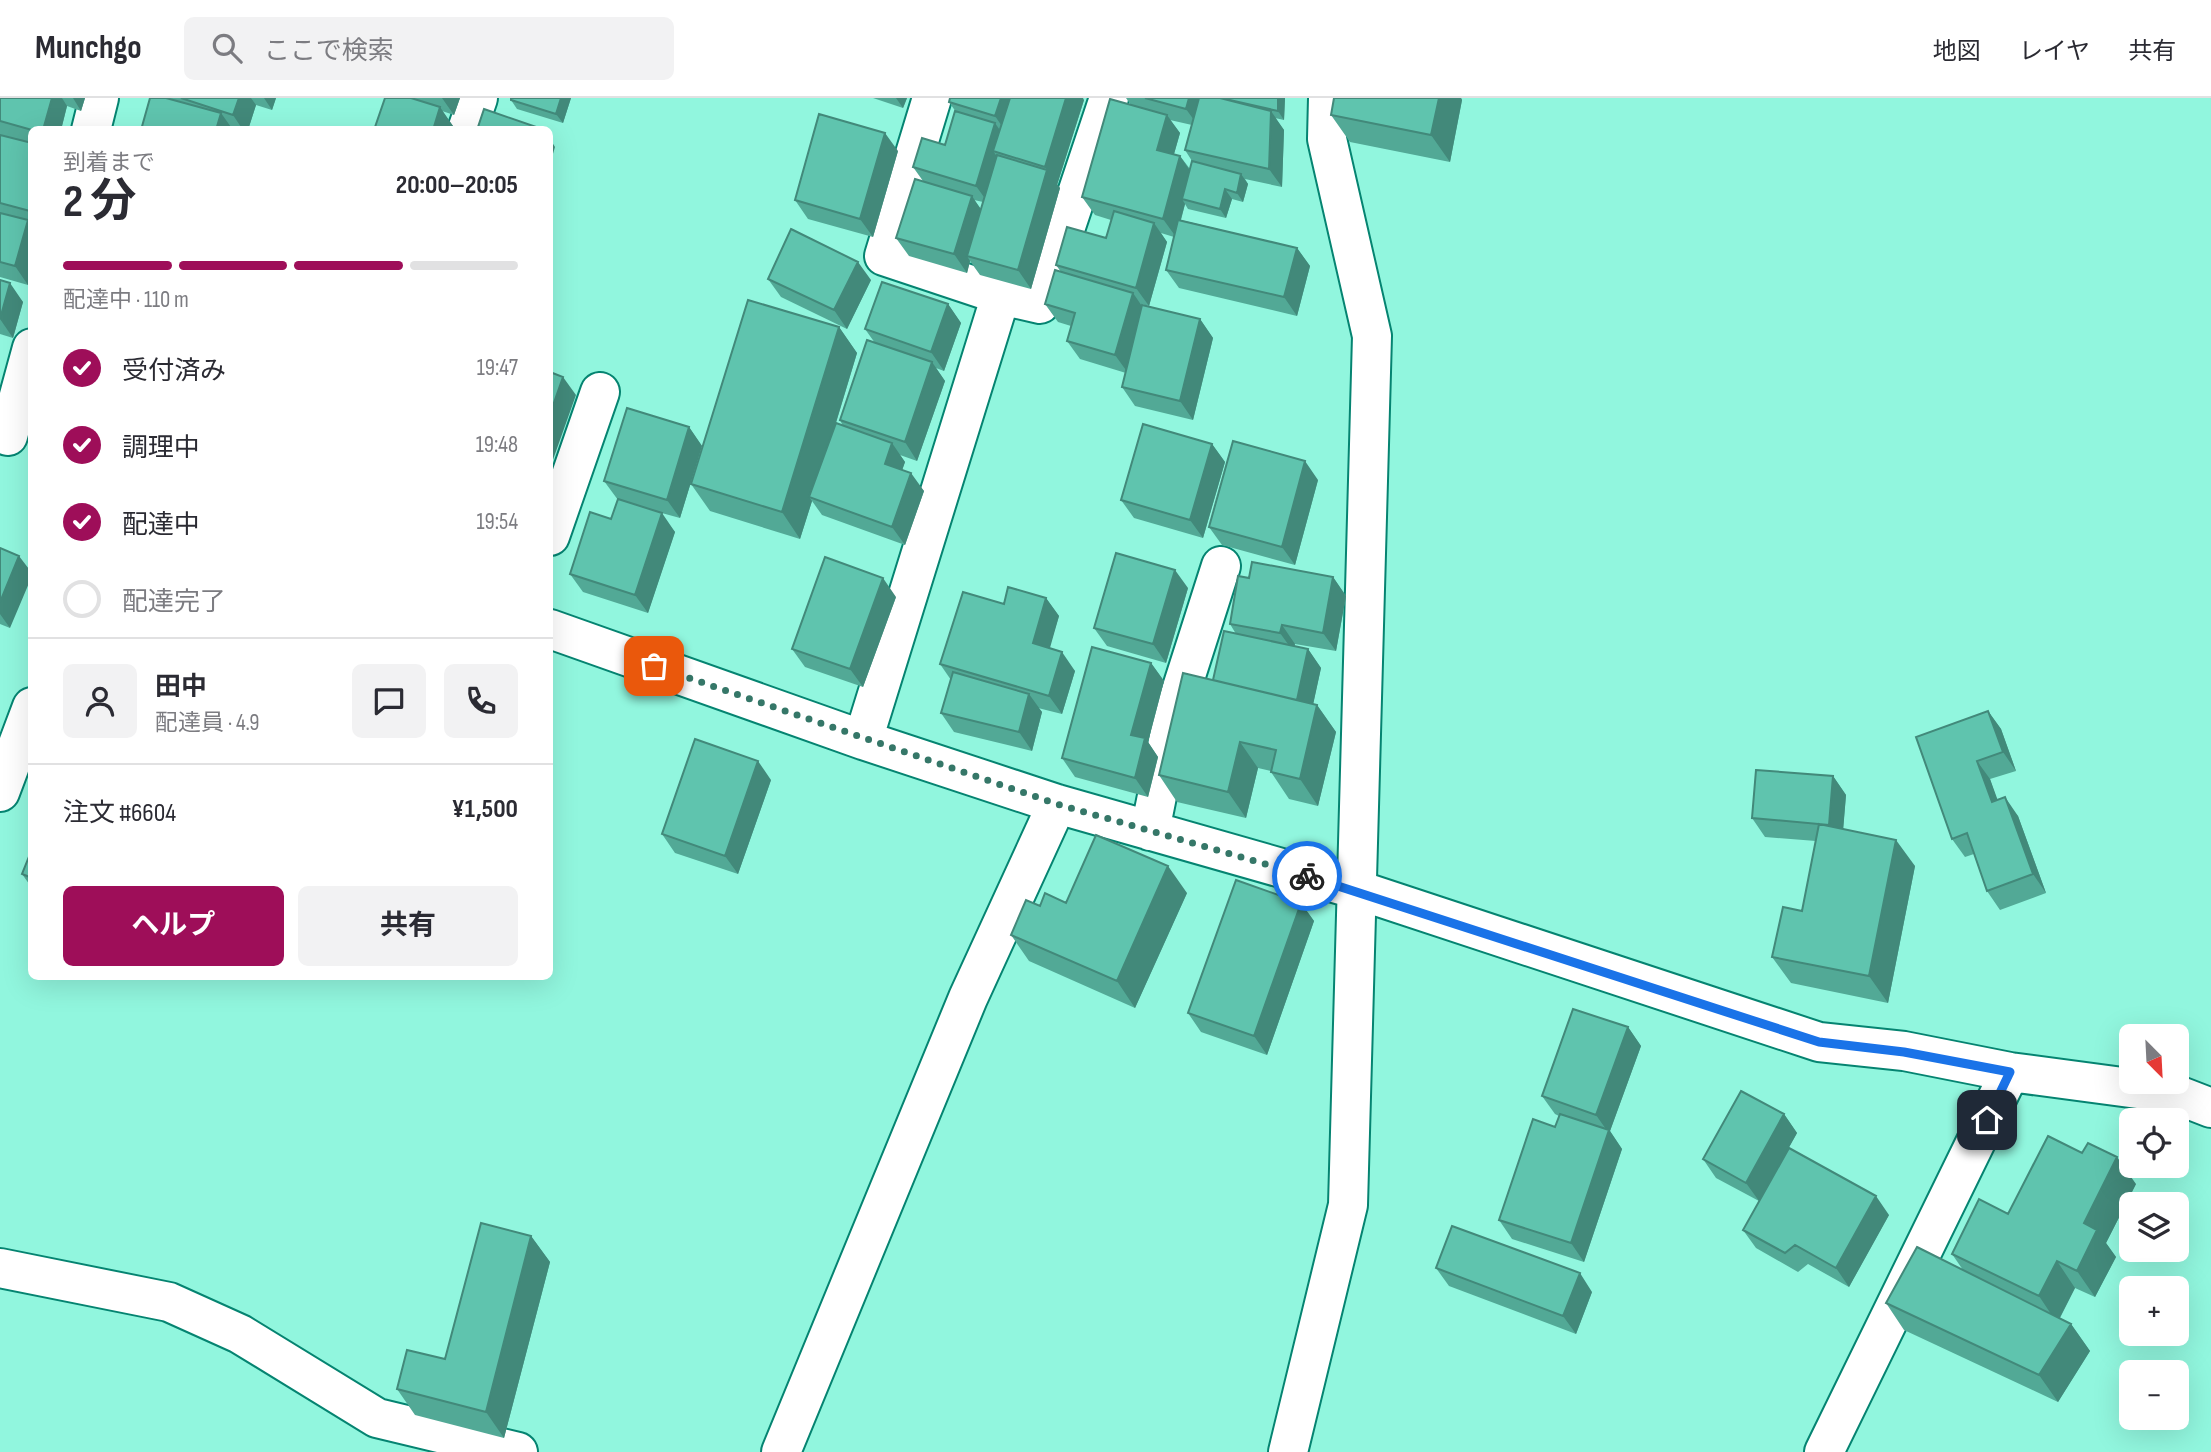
<!DOCTYPE html>
<html lang="ja">
<head>
<meta charset="utf-8">
<style>
  body { margin:0; font-family:"Sofia Sans Condensed","Noto Sans JP",sans-serif; background:#f2f2f3; color:#2b2b33; height:100vh; display:flex; flex-direction:column; font-size:26px; white-space:nowrap }
  * { box-sizing:border-box; margin:0 }
  p { font-size:23px; color:#7c7c81 }
  .icon { flex:none; width:38px; height:38px; fill:none; stroke:currentColor; stroke-width:2; stroke-linecap:round; stroke-linejoin:round }
  .map { position:relative; flex:1; overflow:hidden }
  .panel { position:absolute; left:28px; top:28px; width:525px; height:854px; display:flex; flex-direction:column; background:#fff; border-radius:10px; box-shadow:0 7px 28px #0002 }
  .panel>* { flex:none }
  .needle { width:46px; rotate:156deg }
  .buttons { position:absolute; left:2119px; top:926px; display:grid; gap:14px }
  .buttons a { display:grid; place-items:center; width:70px; height:70px; border-radius:10px; background:#fff; box-shadow:0 7px 28px #0002; font-size:35px }
  .pin { position:absolute; display:grid; place-items:center; width:60px; height:60px; color:#fff; margin:-30px; border-radius:14px; box-shadow:0 4px 10px #0006 }
  .courier { position:absolute; display:grid; place-items:center; width:70px; height:70px; margin:-35px; border:5px solid #1a73e8; border-radius:50%; background:#fff; color:#222; box-shadow:0 2px 9px #0007 }
  .head em { font-style:normal; font-weight:700 }
  .head div { display:flex; flex-direction:column-reverse }
  .head { display:flex; align-items:center; justify-content:space-between; height:119px; padding:0 35px }
  h1 { font-size:46px; font-weight:700; line-height:52px }
  .bar { display:grid; grid-template-columns:repeat(4,1fr); gap:10px 7px; align-content:center; height:84px; padding:0 35px }
  .bar i { height:9px; border-radius:5px; background:#e1e1e2 }
  .bar .selected { background:#9e0e59 }
  .bar p { grid-column:span 4 }
  .line { display:flex; align-items:center; gap:18px; padding:0 35px; border-top:2px solid #e1e1e2 }
  .line div { flex:1 }
  .round { display:grid; place-items:center; flex:none; width:74px; height:74px; border-radius:10px; background:#f2f2f3 }
  ol { padding:0 35px; list-style:none }
  li { display:flex; align-items:center; gap:21px; height:77px }
  li p { margin-inline-start:auto }
  li .icon { padding:7px; border-radius:50%; background:#9e0e59; color:#fff; stroke-width:4 }
  li:last-child { color:#7c7c81 }
  li i { width:38px; height:38px; border:4px solid #e1e1e2; border-radius:50% }
  .action { display:flex; gap:14px; margin-top:auto; padding:14px 35px }
  .action a { flex:1; height:80px; border-radius:10px; background:#9e0e59; color:#fff; font-size:28px; font-weight:700; line-height:80px; text-align:center }
  .action a+a { background:#f2f2f3; color:#2b2b33 }
  header { display:flex; align-items:center; gap:42px; box-sizing:border-box; height:98px; padding:0 35px; background:#fff; border-bottom:2px solid #e1e1e2 }
  header strong { font-size:33px }
  nav { display:flex; gap:38px; margin-inline-start:auto; font-size:24px }
  .search { width:490px; height:63px; background:#f2f2f3; display:flex; align-items:center; gap:18px; box-sizing:border-box; padding:0 24px; border-radius:10px; color:#7c7c81; font-size:26px }
  .map>svg:first-child { display:block }
  .lines { fill:none; stroke-linecap:round; stroke-linejoin:round }
  .minor-casing { stroke:#058471; stroke-width:42 }
  .minor { stroke:#fff; stroke-width:38 }
  .wall { fill:#52a996; fill-rule:evenodd }
  .shaded-wall { fill:#42897a }
  .building { fill:#5fc4ae; stroke:#42897a; stroke-width:2 }
  .done { stroke:#357768; stroke-width:7; stroke-dasharray:0 12.6 }
  .route { stroke:#1a73e8; stroke-width:9 }
</style>
</head>
<body>
<header>
<strong>Munchgo</strong>
<div class="search"><svg class="icon" aria-label="search" viewBox="0 0 24 24"><circle cx="10" cy="10" r="6"/><path d="M15 15l6 6"/></svg>ここで検索</div>
<nav><a>地図</a><a>レイヤ</a><a>共有</a></nav>
</header>
<div class="map">
<svg width="2211" height="1354" viewBox="0 0 2211 1354">
  <rect width="100%" height="100%" fill="#91f6de"/>
  <g class="lines">
    <defs>
      <path id="minor" d="M932 0 884 158 1001 197 1040 206 1109 0
        M91 32 99 0
        M467 32 478 0
        M8 338 32 250
        M550 438 600 294
        M550 531 863 642 1057 706 1355 791 1819 944 1904 953 2010 974 2175 996 2211 1010
        M863 642 1001 197
        M0 694 32 609
        M1150 733 1173 618 1221 468
        M0 1170 169 1204 240 1236 377 1320 518 1354
        M781 1354 968 900 1057 706
        M1288 1354 1348 1107 1372 238 1327 41 1328 0
        M1824 1354 2010 974"/>
    </defs>
    <use href="#minor" class="minor-casing"/>
    <use href="#minor" class="minor"/>
  </g>
  <path class="wall" d="M0 0H85L81 13 67 8 61 32H32V174L28 187 0 179V181Z
    M150 0H276L272 12 256 7 248 32H234Z
    M385 0H460L454 17 442 13 453 28 451 32H374Z
    M571 0 563 25 517 11 511 2Z
    M873 0H907L903 10Z
    M1126 0H1285L1284 22 1275 20 1284 32 1282 89 1245 81 1248 86 1243 104 1232 101 1226 120 1188 111 1185 106 1181 122 1297 150 1310 168 1297 218 1179 190 1166 172 1174 139 1161 135 1167 144 1149 208 1141 206 1142 207 1200 221 1213 240 1193 322 1135 308 1122 289 1126 275 1080 261 1067 243 1071 228 1058 224 1045 206 1061 174 1056 167 1106 140 1111 122 1095 117 1082 99 1131 7ZM1170 22 1192 27 1185 52 1192 63 1190 71 1180 58 1174 56 1180 35Z
    M1334 0H1461L1462 2 1450 64 1350 44 1331 17Z
    M1084 2 1057 87 1060 90 1031 191 980 177 970 163 967 175 909 158 896 140 923 83 913 69 945 47 956 14 949 4ZM974 102 983 104 981 111Z
    M898 53 873 139 808 121 795 102Z
    M768 181 871 182 847 231 781 199Z
    M0 182 23 204 13 240 0 236Z
    M948 206 961 225 944 273 936 270 945 283 917 363 900 357 905 364 902 372 924 393 905 447 822 417 812 403 800 441 710 413 691 386 839 229 857 255 836 325 843 328 840 322 875 245 865 231Z
    M689 329 702 348 680 420 658 414 675 434 648 515 583 494 570 476 611 421 618 402 604 383Z
    M1212 346 1225 364 1203 440 1134 420 1121 402Z
    M1318 382 1295 467 1222 447 1209 429Z
    M0 450 10 530 0 526Z
    M1333 479 1346 498 1336 553 1295 546 1294 548 1308 551 1321 570 1313 606 1317 607 1336 634 1318 708 1289 701 1271 674V673L1258 670 1246 720 1177 704 1159 677 1213 582 1236 536 1230 526 1249 480Z
    M1188 490 1166 565 1107 548 1094 530Z
    M896 499 863 589 805 569 792 551Z
    M1046 500 1059 518 1049 550 1075 573 1062 616 1038 610 1042 614 1032 653 954 634 941 615 951 582 940 566 1004 506Z
    M1151 565 1164 583 1148 644 1158 659 1148 699 1075 679 1062 660Z
    M1988 613 2001 631 2016 673 1990 681 1997 702 2018 718 2046 795 2000 812 1987 793 1974 756 1965 759 1952 741Z
    M1833 678 1846 697 1843 731 1915 768 1888 905 1791 885 1772 859 1802 813 1816 743 1765 739 1752 720Z
    M771 682 738 776 675 755 662 736Z
    M32 751V790L22 776Z
    M1187 795 1135 910 1029 863 1011 837 1040 808Z
    M1301 805 1314 823 1267 957 1201 934 1188 915Z
    M1628 929 1641 948 1610 1033 1622 1051 1584 1164 1512 1141 1499 1122 1555 1029 1559 1018 1555 1016 1542 998Z
    M1784 1016 1797 1035 1760 1101 1889 1117 1849 1189 1808 1166 1798 1174 1756 1150 1743 1132 1759 1103 1716 1080 1703 1061Z
    M2136 1086 2106 1145 2116 1159 2095 1199 2075 1190 2060 1220 2071 1226 2090 1253 2058 1304 1904 1232 1886 1205 1963 1172 1952 1156Z
    M531 1138 550 1164 504 1340 415 1317 397 1291 445 1261Z
    M1436 1170 1592 1194 1576 1236 1449 1188Z"/>
  <path class="shaded-wall" d="M52 0H62L67 8 61 32H43Z
    M73 0H85L81 13Z
    M239 0H251L256 7 248 32H243L233 17Z
    M264 0H276L272 12Z
    M442 0H460L454 17Z
    M561 0H571L563 25 556 16Z
    M896 0H907L903 10Z
    M1001 0H1020L1008 37 995 18Z
    M1066 0H1083L1084 2 1057 87 1045 69Z
    M1189 0H1207L1199 29 1186 11Z
    M1278 0H1285L1284 22 1278 13Z
    M1439 0H1461L1462 2 1450 64 1431 37Z
    M440 9 453 28 451 32H433Z
    M1271 13 1284 32 1282 89 1269 71Z
    M221 15 233 32H216Z
    M1167 17 1180 35 1170 70 1157 52Z
    M995 25 1008 44 993 53 1002 65 989 106 976 88Z
    M885 35 898 53 873 139 860 121Z
    M550 41 555 49 550 66Z
    M1180 58 1193 77 1182 101 1185 106 1176 139 1163 121Z
    M1047 72 1060 90 1031 191 1018 172Z
    M1241 76 1248 86 1243 104 1237 95Z
    M1225 91 1232 101 1226 120 1220 111Z
    M972 98 984 116 967 158 970 163 967 175 954 156Z
    M28 122 32 128V174L28 187 15 168Z
    M1154 125 1167 144 1149 208 1136 190Z
    M1297 150 1310 168 1297 218 1284 199Z
    M858 164 871 182 847 231 834 212Z
    M10 185 23 204 13 240 0 221Z
    M1133 195 1146 214 1128 275 1115 257Z
    M948 206 961 225 944 273 931 254Z
    M1200 221 1213 240 1193 322 1180 303Z
    M839 229 857 255 813 400 809 399 812 403 800 441 782 414Z
    M932 264 945 283 917 363 905 344Z
    M563 279 576 297 550 370V316Z
    M689 329 702 348 680 420 667 402Z
    M892 345 905 364 898 384 885 366Z
    M1212 346 1225 364 1203 440 1190 422Z
    M1305 363 1318 382 1295 467 1282 449Z
    M911 375 924 393 905 447 892 429Z
    M662 415 675 434 648 515 635 497Z
    M19 458 32 475V478L10 530 0 516V504Z
    M1175 472 1188 490 1166 565 1153 546Z
    M1333 479 1346 498 1336 553 1323 535Z
    M883 480 896 499 863 589 850 571Z
    M1046 500 1059 518 1046 564 1033 545Z
    M1282 527 1295 546 1293 553 1280 535Z
    M1308 551 1321 570 1310 621 1297 603Z
    M1062 554 1075 573 1062 616 1049 598Z
    M1151 565 1164 583 1148 644 1158 659 1148 699 1135 680 1131 637Z
    M1029 596 1042 614 1032 653 1019 634Z
    M1317 607 1336 634 1318 708 1300 681Z
    M1988 613 2001 631 2016 673 2003 654Z
    M1240 644 1258 670 1246 720 1228 694Z
    M758 663 771 682 738 776 725 758Z
    M1977 663 1990 681 2005 722 1992 704Z
    M1833 678 1846 697 1842 746 1829 727Z
    M2005 699 2018 718 2046 795 2033 776Z
    M1896 742 1915 768 1888 905 1869 878Z
    M1168 768 1187 795 1135 910 1117 883Z
    M1301 805 1314 823 1267 957 1254 938Z
    M1628 929 1641 948 1610 1033 1622 1051 1584 1164 1571 1145 1608 1034 1596 1017Z
    M1784 1016 1797 1035 1759 1103 1746 1085Z
    M2117 1059 2136 1086 2106 1145 2116 1159 2095 1199 2077 1173 2084 1125Z
    M1876 1098 1889 1117 1849 1189 1836 1170Z
    M531 1138 550 1164 504 1340 486 1314Z
    M2057 1163 2075 1190 2057 1225 2039 1198Z
    M1580 1175 1592 1194 1576 1236 1563 1218Z
    M2071 1226 2090 1253 2058 1304 2039 1277Z"/>
  <path class="building" d="M0 0H52L43 32H32L0 23Z
    M150 0H166L221 15 216 32H141Z
    M181 0H239L233 17Z
    M385 0H411L440 9 433 32H374Z
    M511 0H561L556 16 511 2Z
    M950 0H1001L995 18 949 4Z
    M1010 0H1066L1045 69 993 53Z
    M1145 0H1189L1186 11Z
    M1199 0H1220L1271 13 1269 71 1185 52Z
    M1221 0H1278V13Z
    M1334 0H1439L1431 37 1331 17Z
    M1110 1 1167 17 1157 52 1180 58 1163 121 1082 99Z
    M484 11 542 31V32H477Z
    M955 13 995 25 976 88 913 69 922 40 945 47Z
    M819 16 885 35 860 121 795 102Z
    M0 37 32 45V108L30 113 0 105Z
    M997 57 1047 72 1018 172 967 158Z
    M1192 63 1241 76 1237 95 1225 91 1220 111 1182 101Z
    M915 81 972 98 954 156 896 140Z
    M1114 113 1154 125 1136 190 1056 167 1067 129 1106 140Z
    M0 115 28 122 15 168 0 164Z
    M1178 122 1297 150 1284 199 1166 172Z
    M791 131 858 164 834 212 768 181Z
    M1055 172 1133 195 1115 257 1067 243 1075 215 1045 206Z
    M0 182 10 185 0 221Z
    M882 184 948 206 931 254 865 231Z
    M748 202 839 229 782 414 691 386Z
    M1142 207 1200 221 1180 303 1122 289Z
    M867 242 932 264 905 344 840 322Z
    M550 274 563 279 550 316Z
    M627 310 689 329 667 402 604 383Z
    M836 325 892 345 885 366 911 375 892 429 809 399Z
    M1143 326 1212 346 1190 422 1121 402Z
    M1233 343 1305 363 1282 449 1209 429Z
    M618 401 662 415 635 497 570 476 590 414 611 421Z
    M0 450 19 458 0 504Z
    M1116 455 1175 472 1153 546 1094 530Z
    M825 459 883 480 850 571 792 551Z
    M1252 464 1333 479 1323 535 1282 527 1280 535 1230 526 1238 478 1249 480Z
    M1008 489 1046 500 1033 545 1062 554 1049 598 940 566 963 494 1004 506Z
    M1224 533 1308 551 1297 602 1213 582Z
    M1092 549 1151 565 1131 637 1145 640 1135 680 1062 660Z
    M953 574 1029 596 1019 634 941 615Z
    M1183 575 1317 607 1300 681 1271 674 1276 652 1240 644 1228 694 1159 677Z
    M1988 613 2003 654 1977 663 1992 704 2005 699 2033 776 1987 793 1967 735 1952 741 1916 639Z
    M695 641 758 663 725 758 662 736Z
    M1756 672 1833 678 1829 727 1752 720Z
    M1819 726 1896 742 1869 878 1772 859 1783 809 1802 813Z
    M1096 737 1168 768 1117 883 1011 837 1026 802 1040 808 1045 795 1066 805Z
    M32 751V780L22 776Z
    M1236 782 1301 805 1254 938 1188 915Z
    M1573 911 1628 929 1596 1017 1542 998Z
    M1741 993 1784 1016 1746 1085 1703 1061Z
    M1560 1016 1609 1032 1571 1145 1499 1122 1533 1021 1555 1029Z
    M2048 1038 2082 1055 2088 1045 2117 1059 2084 1125 2097 1132 2077 1173 2057 1163 2039 1198 1952 1156 1979 1101 2008 1116Z
    M1789 1050 1876 1098 1836 1170 1795 1147 1785 1155 1743 1132Z
    M481 1125 531 1138 486 1314 397 1291 407 1252 445 1261Z
    M1452 1128 1580 1175 1563 1218 1436 1170Z
    M1917 1149 2071 1226 2039 1277 1886 1205Z"/>
  <g class="lines">
    <path class="done" d="M654 568 1057 706 1307 778"/>
    <path class="route" d="M1307 778 1819 944 1904 954 2010 974 1987 1022"/>
  </g>
</svg>
<div class="buttons">
<a><svg class="needle" viewBox="-14 -14 28 28"><path d="M0-13l5 13h-10z" fill="#e53935"/><path d="M0 13l5-13h-10z" fill="#7c7c81"/></svg></a>
<a><svg class="icon" aria-label="locate" viewBox="0 0 24 24"><circle cx="12" cy="12" r="6"/><path d="M12 2v4M12 18v4M2 12h4M18 12h4"/></svg></a>
<a><svg class="icon" aria-label="layers" viewBox="0 0 24 24"><path d="M12 4l9 5-9 5-9-5zM3 14l9 5 9-5"/></svg></a>
<a>+</a>
<a>−</a>
</div>
<div class="pin" style="left:654px;top:568px;background:#ea580c"><svg class="icon" aria-label="bag" viewBox="0 0 24 24"><path d="M5 8h14l-1 12H6zM9 8a3 3 0 0 1 6 0"/></svg></div>
<div class="pin" style="left:1987px;top:1022px;background:#1f2937"><svg class="icon" aria-label="home" viewBox="0 0 24 24"><path d="M3 11l9-7 9 7M6 9v11h12V9"/></svg></div>
<div class="courier" style="left:1307px;top:778px"><svg class="icon" aria-label="bike" viewBox="0 0 24 24"><circle cx="6" cy="16" r="4"/><circle cx="18" cy="16" r="4"/><path d="M6 16l4-8h5l3 8M10 8l3 8H6M13 5h3"/></svg></div>
<section class="panel">
<div class="head"><div><h1>2 分</h1><p>到着まで</p></div><em>20:00–20:05</em></div>
<div class="bar"><i class="selected"></i><i class="selected"></i><i class="selected"></i><i></i><p>配達中 · 110 m</p></div>
<ol>
<li><svg class="icon" aria-label="check" viewBox="0 0 24 24"><path d="M5 12l5 5 9-10"/></svg>受付済み<p>19:47</p></li>
<li><svg class="icon" aria-label="check" viewBox="0 0 24 24"><path d="M5 12l5 5 9-10"/></svg>調理中<p>19:48</p></li>
<li><svg class="icon" aria-label="check" viewBox="0 0 24 24"><path d="M5 12l5 5 9-10"/></svg>配達中<p>19:54</p></li>
<li><i></i>配達完了</li>
</ol>
<div class="line" style="height:126px"><a class="round"><svg class="icon" aria-label="person" viewBox="0 0 24 24"><circle cx="12" cy="8" r="4"/><path d="M4 21q1-7 8-7t8 7"/></svg></a><div><b>田中</b><p>配達員 · 4.9</p></div><a class="round"><svg class="icon" aria-label="chat" viewBox="0 0 24 24"><path d="M4 5h16v11H9l-5 4z"/></svg></a><a class="round"><svg class="icon" aria-label="phone" viewBox="0 0 24 24"><path d="M5 4h4l2 5-3 2q2 4 5 5l2-3 5 2v4C11 20 4 13 5 4z"/></svg></a></div>
<div class="line" style="height:91px"><div>注文 #6604</div><b>¥1,500</b></div>
<div class="action"><a>ヘルプ</a><a>共有</a></div>
</section>
</div>
</body>
</html>
